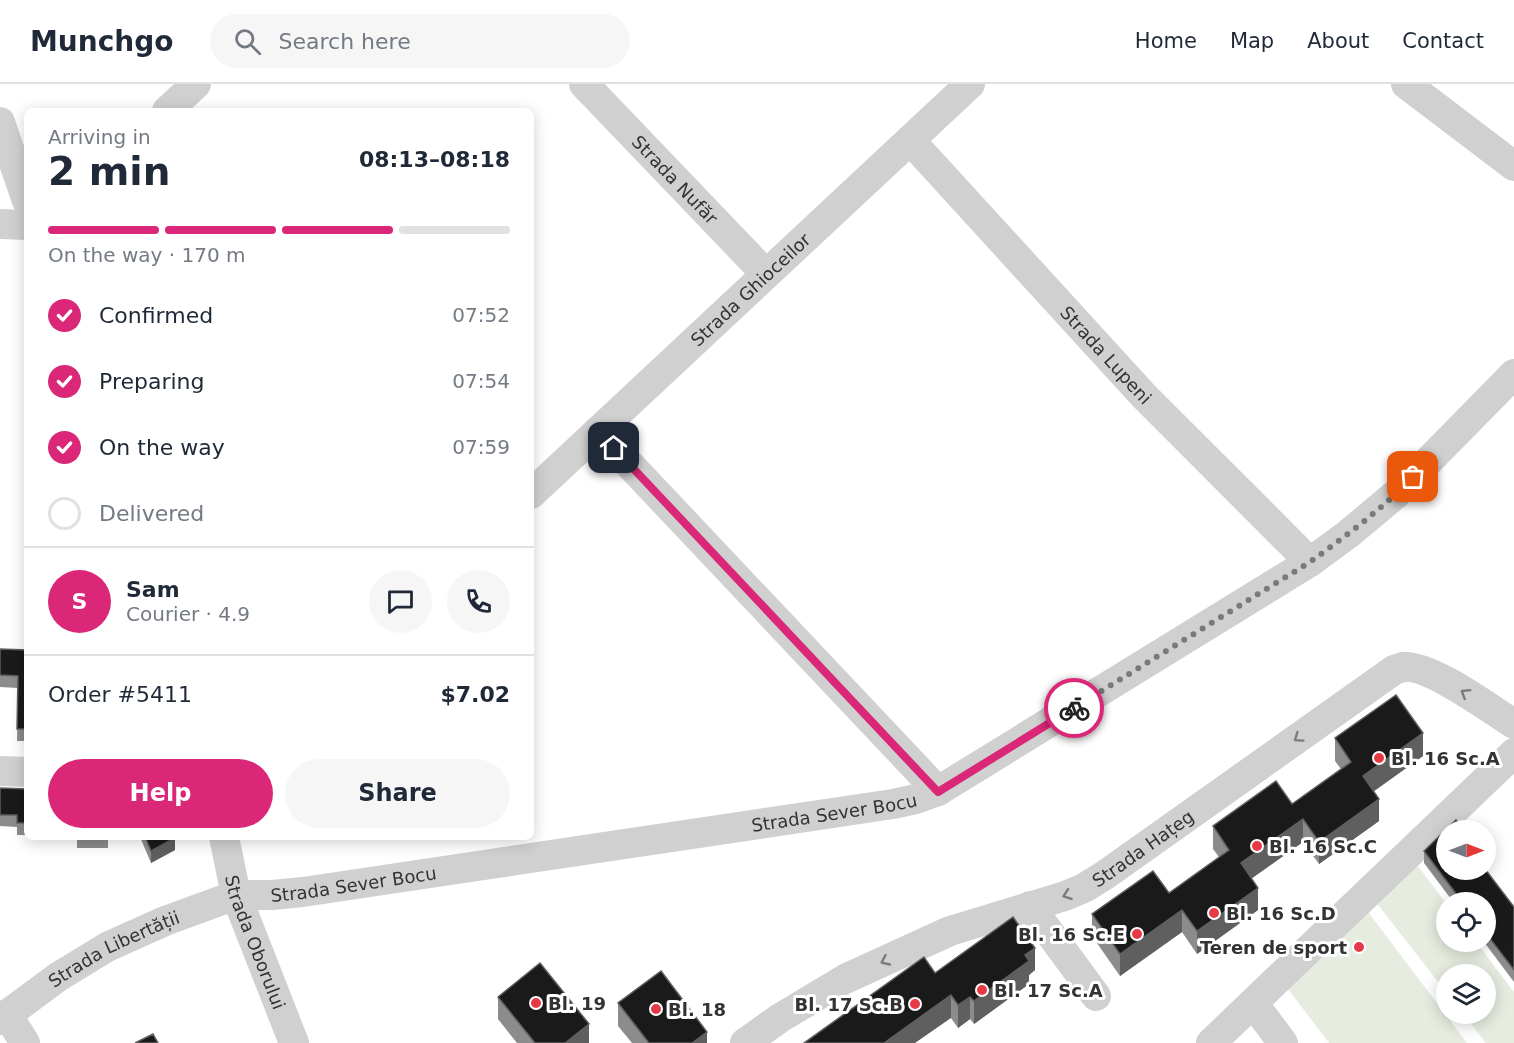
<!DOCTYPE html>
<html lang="en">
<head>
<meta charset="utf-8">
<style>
  body { margin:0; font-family:"DejaVu Sans",sans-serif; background:#f6f6f7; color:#1f2937; height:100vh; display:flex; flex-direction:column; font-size:22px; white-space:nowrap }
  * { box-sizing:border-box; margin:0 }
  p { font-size:20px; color:#747a83 }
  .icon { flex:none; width:33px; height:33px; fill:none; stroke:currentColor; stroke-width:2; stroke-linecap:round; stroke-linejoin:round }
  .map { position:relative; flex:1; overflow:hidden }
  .side { position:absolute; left:24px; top:24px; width:510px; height:732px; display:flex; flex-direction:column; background:#fff; border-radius:9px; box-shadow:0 3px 15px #0003 }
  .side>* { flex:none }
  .needle { width:39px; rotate:90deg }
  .controls { position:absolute; left:1436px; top:736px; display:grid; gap:12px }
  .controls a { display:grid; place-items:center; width:60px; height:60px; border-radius:50%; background:#fff; box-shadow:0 3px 15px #0003; font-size:30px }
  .pin { position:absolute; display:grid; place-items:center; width:51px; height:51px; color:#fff; margin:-26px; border-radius:12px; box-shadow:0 3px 9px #0006 }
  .courier { position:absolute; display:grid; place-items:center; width:60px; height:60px; margin:-30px; border:4px solid #db2777; border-radius:50%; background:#fff; color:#222; box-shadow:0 2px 8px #0007 }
  .summary em { font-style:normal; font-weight:700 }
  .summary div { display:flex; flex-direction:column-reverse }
  .summary { display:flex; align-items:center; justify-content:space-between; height:102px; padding:0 24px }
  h1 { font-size:39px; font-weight:700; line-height:45px }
  .bar { display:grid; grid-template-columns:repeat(4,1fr); gap:9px 6px; align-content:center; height:72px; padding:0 24px }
  .bar i { height:8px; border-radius:4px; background:#e0e1e3 }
  .bar .selected { background:#db2777 }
  .bar p { grid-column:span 4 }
  .line { display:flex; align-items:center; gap:15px; padding:0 24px; border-top:2px solid #e0e1e3 }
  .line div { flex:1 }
  .round { display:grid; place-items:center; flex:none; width:63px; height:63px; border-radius:32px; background:#f6f6f7 }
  ol { padding:0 24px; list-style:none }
  li { display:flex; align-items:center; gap:18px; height:66px }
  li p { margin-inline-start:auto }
  li .icon { padding:6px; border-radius:50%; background:#db2777; color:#fff; stroke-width:4 }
  li:last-child { color:#747a83 }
  li i { width:33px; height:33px; border:3px solid #e0e1e3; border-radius:50% }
  .action { display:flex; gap:12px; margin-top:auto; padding:12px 24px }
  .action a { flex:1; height:69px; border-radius:36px; background:#db2777; color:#fff; font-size:24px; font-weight:700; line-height:69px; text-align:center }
  .action a+a { background:#f6f6f7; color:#1f2937 }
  header { display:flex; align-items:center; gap:36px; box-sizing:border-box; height:84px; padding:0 30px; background:#fff; border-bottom:2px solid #e0e1e3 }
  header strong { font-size:28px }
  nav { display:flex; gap:33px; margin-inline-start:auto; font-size:21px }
  .search { width:420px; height:54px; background:#f6f6f7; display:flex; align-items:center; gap:15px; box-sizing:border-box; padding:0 21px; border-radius:33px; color:#747a83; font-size:22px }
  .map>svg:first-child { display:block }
  .green { fill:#e6ecdf }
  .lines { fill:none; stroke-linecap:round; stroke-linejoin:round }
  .minor { stroke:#d0d0d0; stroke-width:30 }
  .wall { fill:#8c8c8c }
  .shaded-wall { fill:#5f5f5f }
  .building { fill:#1a1a1a; stroke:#5f5f5f; stroke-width:1.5 }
  .oneway { stroke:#7a7a7a }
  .done { stroke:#7a7a7a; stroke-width:6; stroke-dasharray:0 10.8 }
  .route { stroke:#db2777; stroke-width:8 }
  .poi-dot { fill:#e63946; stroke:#fff; stroke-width:2 }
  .labels { text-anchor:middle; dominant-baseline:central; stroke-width:6; stroke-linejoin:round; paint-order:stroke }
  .street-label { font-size:18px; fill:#333; stroke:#fff }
  .poi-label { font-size:18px; font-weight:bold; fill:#333; stroke:#fff; text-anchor:start }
</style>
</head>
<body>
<header>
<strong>Munchgo</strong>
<div class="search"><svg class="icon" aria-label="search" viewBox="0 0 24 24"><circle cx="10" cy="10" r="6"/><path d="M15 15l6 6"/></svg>Search here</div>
<nav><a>Home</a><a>Map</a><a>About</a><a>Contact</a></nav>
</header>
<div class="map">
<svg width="1514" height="959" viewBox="0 0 1514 959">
  <rect width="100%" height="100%" fill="#fff"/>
  <path class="green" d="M1414 777 1446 819V858H1476L1514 908V959H1486L1463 930H1485V891H1446V908L1375 817Z
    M1365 824 1467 959H1329L1285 901Z"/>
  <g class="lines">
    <g class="minor">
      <path id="s1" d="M584 0 766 190"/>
      <path d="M1406 0 1514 82"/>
      <path d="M167 27 196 0"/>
      <path d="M0 38 27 117"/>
      <path id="s2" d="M910 56 1144 312 1310 478"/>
      <path d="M0 140 27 141"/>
      <path d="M598 347 938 707"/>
      <path id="s3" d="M531 410 970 0"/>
      <path d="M0 687 27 688"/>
      <path id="s4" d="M224 753 236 811 294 959"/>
      <path d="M1030 822 1096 912"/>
      <path d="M1253 919 1283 959"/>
      <path d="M7 930 25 959"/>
      <path id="s5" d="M0 936 58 893 107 863 165 837 236 811H272L303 808 893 720 916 715 938 707 1310 478 1347 451 1396 410 1514 290"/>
      <path id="s6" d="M745 959 780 934 845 895 950 847 1065 812 1084 804 1105 791 1394 586C1397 585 1400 584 1403 583 1430 580 1490 625 1514 640"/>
      <path d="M1211 959 1514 669"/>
    </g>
  </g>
  <path class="wall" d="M0 565 27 566V657H17L18 604 0 603Z
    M1335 654 1423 672 1374 707 1379 737 1319 780 1303 758 1252 794 1258 826 1197 870 1182 848 1120 892 1092 852V830L1169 809 1219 773 1213 765V742L1292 720 1341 685 1335 677Z
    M0 704 27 705V751H17V743L0 742Z
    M1446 747 1514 823V898L1484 858H1485V819H1454L1424 779V767Z
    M77 753H108V764H77Z
    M140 753H175V766L151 779Z
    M1035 886 1029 891V900L974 940 970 935 958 944 951 934 935 889Z
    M498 913 589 959H517L498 935Z
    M618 919 707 959H632L618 942Z"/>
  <path class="shaded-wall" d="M1423 649V672L1363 715V692Z
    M1379 715V737L1319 780V758Z
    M1303 735V758L1241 802V779Z
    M175 754V766L151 779V767Z
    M1258 804V826L1197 870V847Z
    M1182 826V848L1120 892V870Z
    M1035 864V886L1029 891V900L974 940V917L1025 871Z
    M951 911V934L915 959H884Z
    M970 913V935L958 944V921Z
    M589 940V959H565Z
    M707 948V959H692Z"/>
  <path class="building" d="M0 565 27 566V645H17L18 592 0 591Z
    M1396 611 1423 649 1363 692 1379 715 1319 758 1303 735 1241 779 1258 804 1197 847 1182 826 1120 870 1092 830 1153 787 1169 809 1229 766 1213 742 1276 697 1292 720 1351 678 1335 654Z
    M0 704 27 705V739H17V731H0Z
    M1456 736 1464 747H1446V786H1485V785L1514 823V886L1485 848V819H1463L1424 767Z
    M145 753H175V754L151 767Z
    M1013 833 1035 864 1025 871 1029 877 974 917 970 913 958 921 951 911 884 959H804L924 873 935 889Z
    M540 879 589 940 565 959H535L498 913Z
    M661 887 707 948 692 959H649L618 919Z
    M153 950 158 959H135Z"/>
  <defs><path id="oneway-chevron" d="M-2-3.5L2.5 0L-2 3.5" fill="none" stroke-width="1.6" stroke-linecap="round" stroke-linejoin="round" transform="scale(1.5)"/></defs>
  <g class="oneway">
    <use href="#oneway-chevron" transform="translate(1465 609) rotate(-148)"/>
    <use href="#oneway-chevron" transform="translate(1298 654) rotate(145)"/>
    <use href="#oneway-chevron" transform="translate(1067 811) rotate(160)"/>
    <use href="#oneway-chevron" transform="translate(885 877) rotate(155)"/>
  </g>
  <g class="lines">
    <path class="done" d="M1074 624 1310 478C1346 452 1382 425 1413 393"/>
    <path class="route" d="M614 364 938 708 1074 624"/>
  </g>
  <g class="poi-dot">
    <circle cx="1379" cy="674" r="6"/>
    <circle cx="1257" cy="762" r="6"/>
    <circle cx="1214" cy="829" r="6"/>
    <circle cx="1137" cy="850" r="6"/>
    <circle cx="1359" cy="863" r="6"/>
    <circle cx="982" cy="906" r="6"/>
    <circle cx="536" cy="919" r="6"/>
    <circle cx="915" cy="920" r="6"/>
    <circle cx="656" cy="925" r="6"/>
  </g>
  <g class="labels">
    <g class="street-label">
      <text stroke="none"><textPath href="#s1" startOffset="132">Strada Nufăr</textPath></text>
      <text stroke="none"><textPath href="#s3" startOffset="300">Strada Ghioceilor</textPath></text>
      <text stroke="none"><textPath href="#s2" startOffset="291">Strada Lupeni</textPath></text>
      <text stroke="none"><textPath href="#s5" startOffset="873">Strada Sever Bocu</textPath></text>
      <text stroke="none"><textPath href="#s6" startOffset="446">Strada Hațeg</textPath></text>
      <text stroke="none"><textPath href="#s5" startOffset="387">Strada Sever Bocu</textPath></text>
      <text stroke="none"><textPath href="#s4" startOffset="110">Strada Oborului</textPath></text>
      <text stroke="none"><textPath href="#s5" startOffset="135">Strada Libertății</textPath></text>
    </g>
    <g class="poi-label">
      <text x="1391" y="674">Bl. 16 Sc.A</text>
      <text x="1269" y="762">Bl. 16 Sc.C</text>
      <text x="1226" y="829">Bl. 16 Sc.D</text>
      <text x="1125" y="850" text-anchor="end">Bl. 16 Sc.E</text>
      <text x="1347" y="863" text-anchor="end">Teren de sport</text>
      <text x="994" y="906">Bl. 17 Sc.A</text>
      <text x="548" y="919">Bl. 19</text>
      <text x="903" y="920" text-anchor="end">Bl. 17 Sc.B</text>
      <text x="668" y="925">Bl. 18</text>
    </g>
  </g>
</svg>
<div class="controls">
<a><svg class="needle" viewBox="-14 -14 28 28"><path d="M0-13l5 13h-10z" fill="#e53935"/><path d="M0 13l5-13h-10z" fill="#747a83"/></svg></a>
<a><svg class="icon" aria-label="locate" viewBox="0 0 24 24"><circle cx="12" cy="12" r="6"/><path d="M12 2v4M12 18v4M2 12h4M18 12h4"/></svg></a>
<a><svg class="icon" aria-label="layers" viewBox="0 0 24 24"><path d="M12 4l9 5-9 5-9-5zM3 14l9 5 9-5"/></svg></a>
</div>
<div class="pin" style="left:1413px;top:393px;background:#ea580c"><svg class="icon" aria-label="bag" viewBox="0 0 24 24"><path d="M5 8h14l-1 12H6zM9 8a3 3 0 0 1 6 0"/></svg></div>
<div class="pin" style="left:614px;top:364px;background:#1f2937"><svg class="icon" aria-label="home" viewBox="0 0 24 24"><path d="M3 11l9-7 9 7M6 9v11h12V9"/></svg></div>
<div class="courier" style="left:1074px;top:624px"><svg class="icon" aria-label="bike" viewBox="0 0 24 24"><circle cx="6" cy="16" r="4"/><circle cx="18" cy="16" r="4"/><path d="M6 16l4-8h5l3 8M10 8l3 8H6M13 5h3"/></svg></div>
<section class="side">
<div class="summary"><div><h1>2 min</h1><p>Arriving in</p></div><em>08:13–08:18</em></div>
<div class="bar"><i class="selected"></i><i class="selected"></i><i class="selected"></i><i></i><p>On the way · 170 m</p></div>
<ol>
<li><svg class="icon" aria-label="check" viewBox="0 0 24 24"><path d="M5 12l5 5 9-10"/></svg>Confirmed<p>07:52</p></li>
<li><svg class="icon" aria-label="check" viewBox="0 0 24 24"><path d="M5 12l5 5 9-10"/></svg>Preparing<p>07:54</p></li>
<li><svg class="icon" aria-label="check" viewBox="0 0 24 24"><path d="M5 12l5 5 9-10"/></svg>On the way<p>07:59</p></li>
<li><i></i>Delivered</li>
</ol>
<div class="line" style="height:108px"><b class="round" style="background:#db2777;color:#fff">S</b><div><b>Sam</b><p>Courier · 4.9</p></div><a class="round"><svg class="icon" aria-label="chat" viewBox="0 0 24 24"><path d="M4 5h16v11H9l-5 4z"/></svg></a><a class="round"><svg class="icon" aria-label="phone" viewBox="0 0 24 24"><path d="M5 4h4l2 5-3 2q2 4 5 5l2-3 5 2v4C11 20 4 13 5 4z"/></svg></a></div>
<div class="line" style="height:78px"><div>Order #5411</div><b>$7.02</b></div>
<div class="action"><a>Help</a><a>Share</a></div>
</section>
</div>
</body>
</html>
